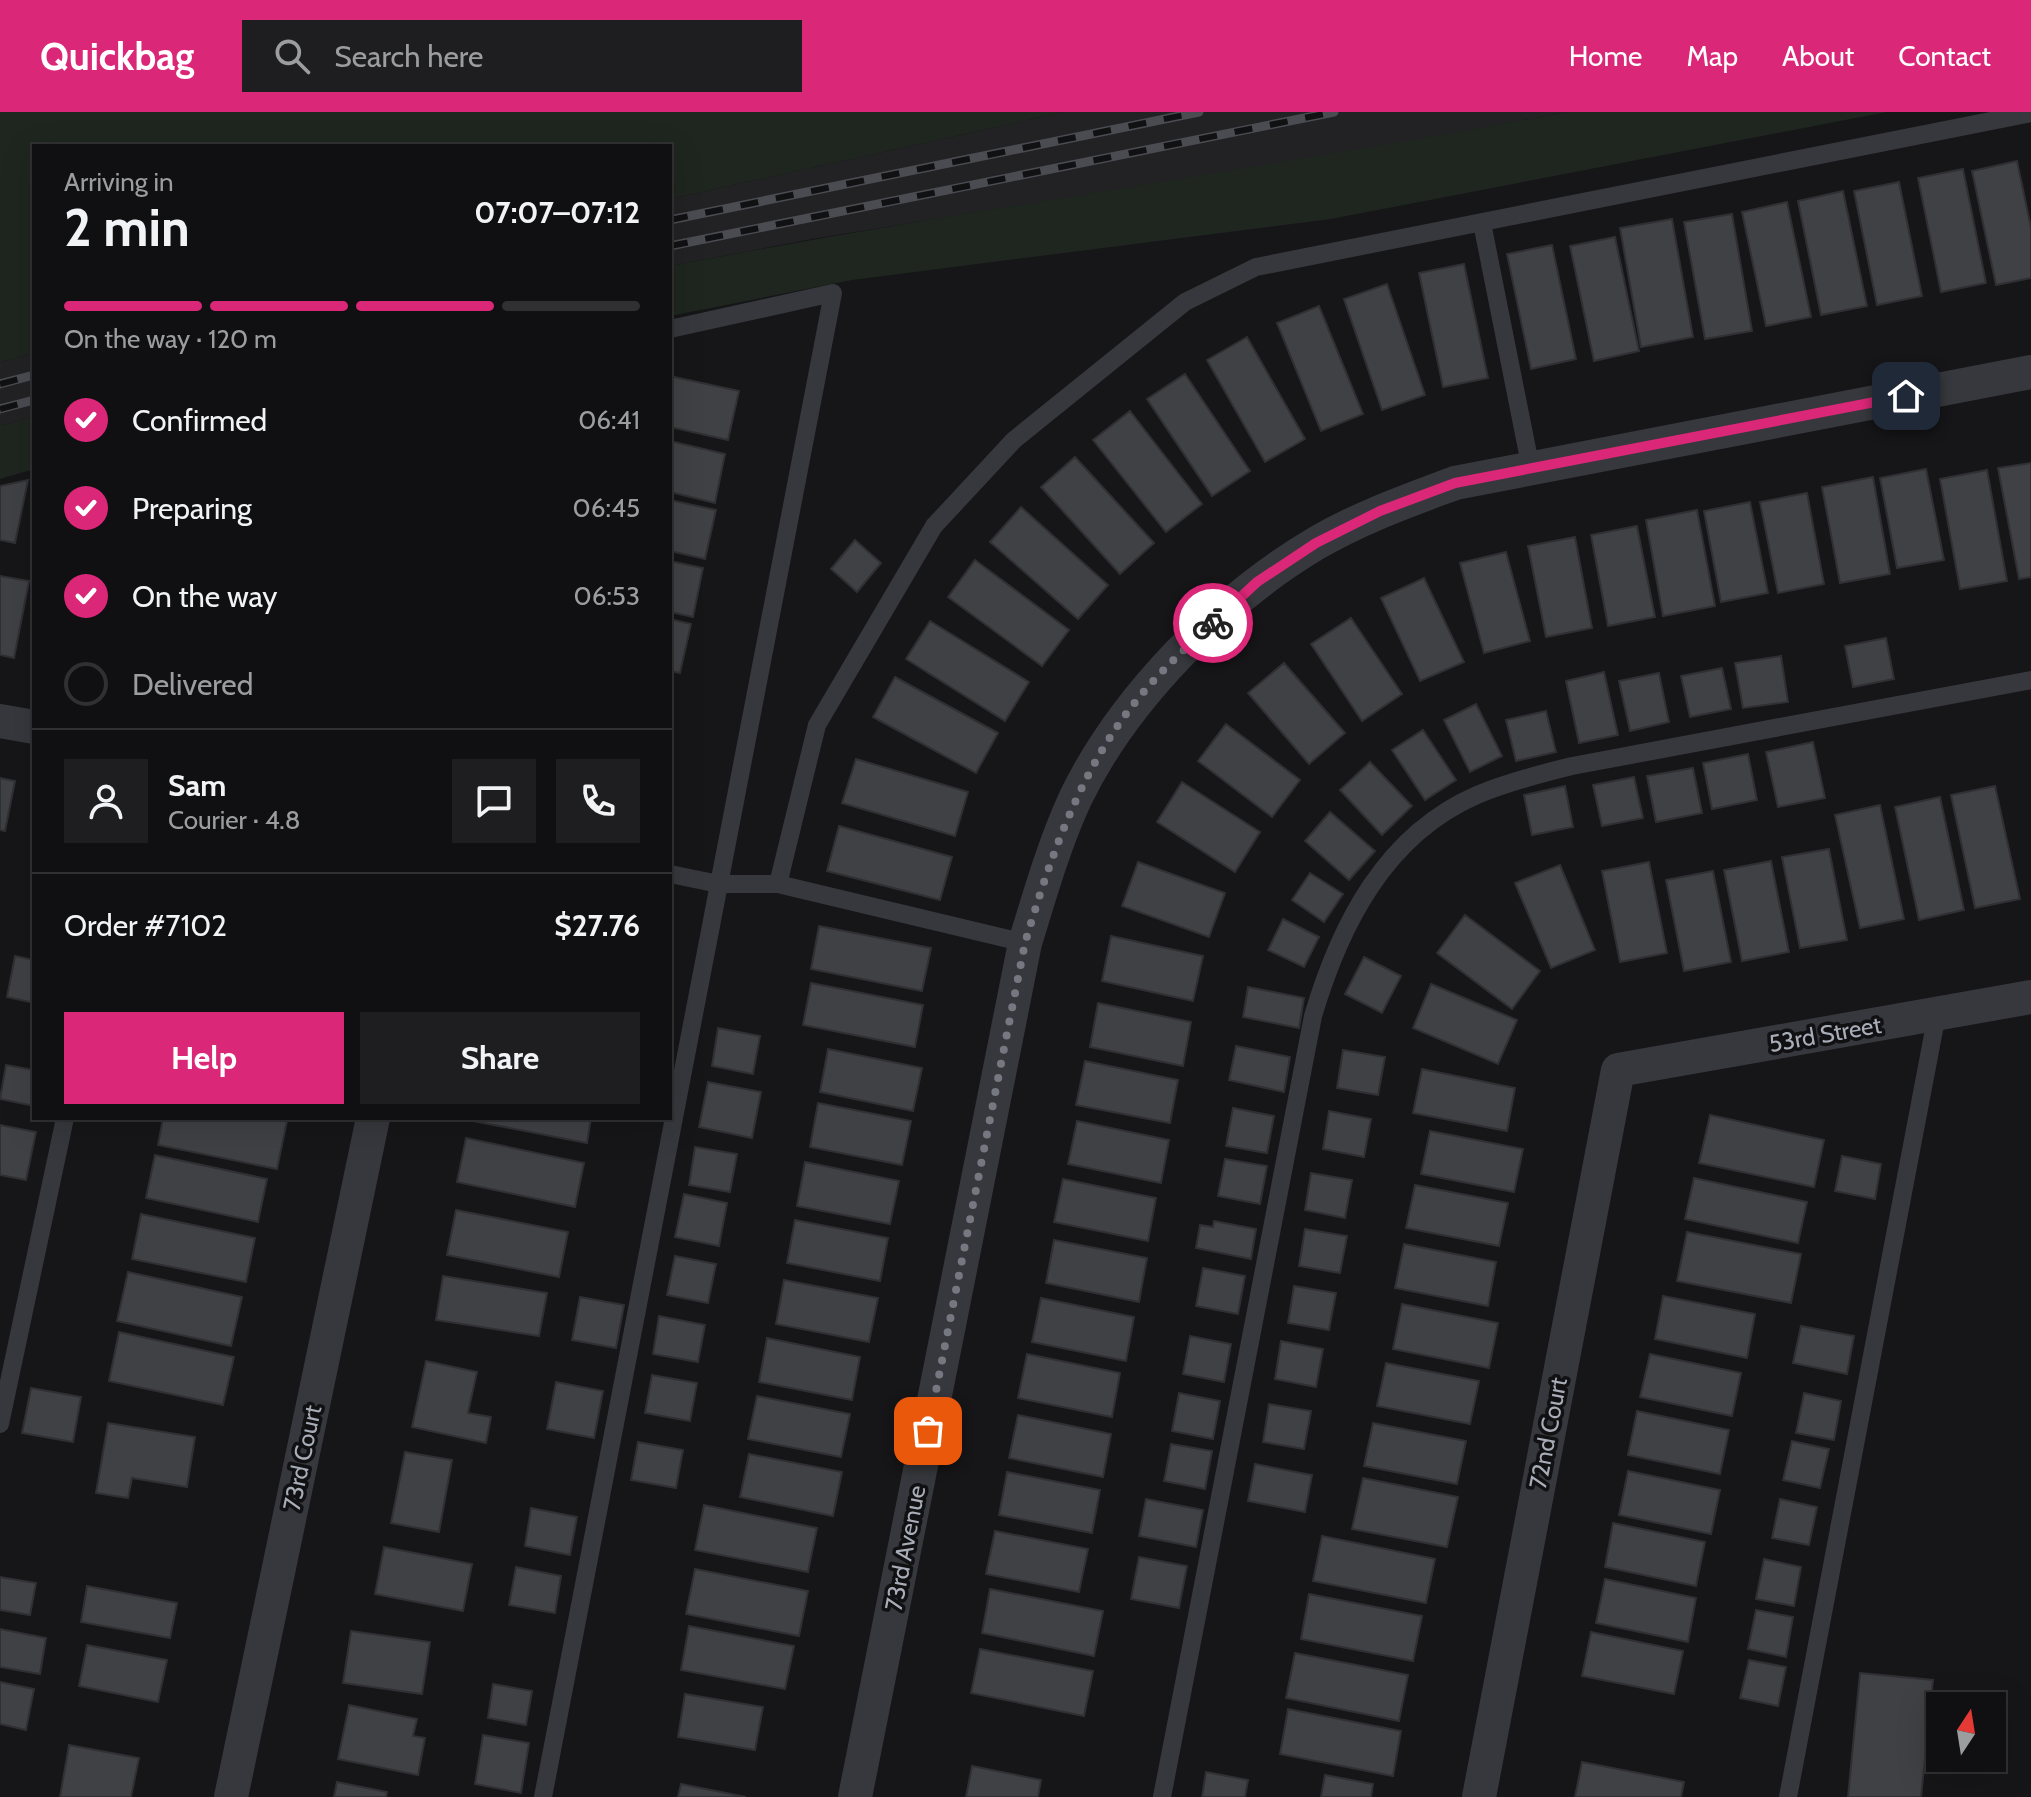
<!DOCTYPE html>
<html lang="en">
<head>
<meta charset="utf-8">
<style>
  body { margin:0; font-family:Cabin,sans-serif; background:#1e1e20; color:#f1f3f6; height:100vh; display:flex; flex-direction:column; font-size:30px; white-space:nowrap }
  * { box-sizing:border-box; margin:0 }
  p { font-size:26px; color:#9c9d9f }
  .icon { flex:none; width:44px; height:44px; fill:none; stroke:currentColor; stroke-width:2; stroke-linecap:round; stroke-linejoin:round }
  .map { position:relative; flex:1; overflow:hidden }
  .sheet { position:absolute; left:32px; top:32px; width:640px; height:976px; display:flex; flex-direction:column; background:#101012; border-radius:0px; box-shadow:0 8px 32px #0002,0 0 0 2px #303032 }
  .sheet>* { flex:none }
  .needle { width:52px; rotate:12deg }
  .fabs { position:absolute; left:1926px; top:1580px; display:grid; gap:16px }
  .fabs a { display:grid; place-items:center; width:80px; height:80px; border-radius:0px; background:#101012; box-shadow:0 8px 32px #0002,0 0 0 2px #303032; font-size:40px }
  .pin { position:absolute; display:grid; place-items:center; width:68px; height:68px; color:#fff; margin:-34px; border-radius:16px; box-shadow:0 4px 12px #0006 }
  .courier { position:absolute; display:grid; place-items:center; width:80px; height:80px; margin:-40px; border:6px solid #db2777; border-radius:50%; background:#fff; color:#222; box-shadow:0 2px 10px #0007 }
  .head em { font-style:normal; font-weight:700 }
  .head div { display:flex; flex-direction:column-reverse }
  .head { display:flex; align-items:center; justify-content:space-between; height:136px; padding:0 32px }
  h1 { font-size:52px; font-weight:700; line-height:60px }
  .bar { display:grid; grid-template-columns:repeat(4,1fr); gap:12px 8px; align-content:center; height:96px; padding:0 32px }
  .bar i { height:10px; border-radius:6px; background:#303032 }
  .bar .current { background:#db2777 }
  .bar p { grid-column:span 4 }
  .line { display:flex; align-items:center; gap:20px; padding:0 32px; border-top:2px solid #303032 }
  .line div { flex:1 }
  .round { display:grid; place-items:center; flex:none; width:84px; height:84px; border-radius:0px; background:#1e1e20 }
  ol { padding:0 32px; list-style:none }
  li { display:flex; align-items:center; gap:24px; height:88px }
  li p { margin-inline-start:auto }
  li .icon { padding:8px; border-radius:50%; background:#db2777; color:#fff; stroke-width:4 }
  li:last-child { color:#9c9d9f }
  li i { width:44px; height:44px; border:4px solid #303032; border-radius:50% }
  .button { display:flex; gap:16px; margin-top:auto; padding:16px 32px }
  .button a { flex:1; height:92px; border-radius:0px; background:#db2777; color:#fff; font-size:32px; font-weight:700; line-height:92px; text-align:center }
  .button a+a { background:#1e1e20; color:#f1f3f6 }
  header { display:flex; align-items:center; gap:48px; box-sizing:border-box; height:112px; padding:0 40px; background:#db2777; color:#fff }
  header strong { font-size:38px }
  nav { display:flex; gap:44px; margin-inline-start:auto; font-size:28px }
  .search { width:560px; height:72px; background:#1e1e20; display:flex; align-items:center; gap:20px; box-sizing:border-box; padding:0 28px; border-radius:0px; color:#9c9d9f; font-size:30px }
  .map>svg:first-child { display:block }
  .built { fill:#222225 }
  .green { fill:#1e261f }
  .building { fill:#404145; stroke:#303034; stroke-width:2 }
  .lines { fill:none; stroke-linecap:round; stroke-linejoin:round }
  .service { stroke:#37383d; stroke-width:18 }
  .minor { stroke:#37383d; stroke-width:34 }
  .rail-casing { stroke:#4a4c52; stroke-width:9 }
  .rail { stroke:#111113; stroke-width:6; stroke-dasharray:18; stroke-linecap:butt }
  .done { stroke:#757880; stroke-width:8; stroke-dasharray:0 14.4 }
  .route { stroke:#db2777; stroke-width:10 }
  .labels { text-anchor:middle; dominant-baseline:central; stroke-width:7; stroke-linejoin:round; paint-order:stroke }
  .street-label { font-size:24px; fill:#a8adb8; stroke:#111113 }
</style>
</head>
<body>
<header>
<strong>Quickbag</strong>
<div class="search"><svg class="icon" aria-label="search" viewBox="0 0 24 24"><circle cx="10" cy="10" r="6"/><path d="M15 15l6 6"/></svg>Search here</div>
<nav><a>Home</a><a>Map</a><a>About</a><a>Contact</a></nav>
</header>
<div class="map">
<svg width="2031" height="1685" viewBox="0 0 2031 1685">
  <rect width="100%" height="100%" fill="#161618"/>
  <path class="built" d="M1064 0H1567L1408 30 812 127 670 154V87Z
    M34 241V305L0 314V250Z"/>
  <path class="green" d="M0 0H1064L670 87V34H34V241L0 250Z
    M1567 0H1887L1331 107 852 168 670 204V154C968 97 1269 56 1567 0Z
    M34 305V357L0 367V314Z"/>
  <path class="building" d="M2017 49 2031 116V166L1996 173 1972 59Z
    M1963 57 1986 171 1941 180 1918 66Z
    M1899 70 1922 184 1877 193 1854 79Z
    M1843 79 1867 194 1821 203 1798 89Z
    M1787 90 1811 205 1766 214 1742 100Z
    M1732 102 1752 219 1705 227 1684 110Z
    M1672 107 1693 225 1641 235 1620 116Z
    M1615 125 1639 239 1594 249 1570 134Z
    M1552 133 1576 247 1531 257 1507 142Z
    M1464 152 1488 266 1443 275 1419 161Z
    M1387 172 1425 283 1382 298 1344 187Z
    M1319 194 1363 302 1321 319 1277 211Z
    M1247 225 1305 327 1265 350 1207 248Z
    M1185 262 1250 359 1212 384 1147 287Z
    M670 264 739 279 728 328 670 315Z
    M1130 299 1202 392 1166 420 1093 328Z
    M670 329 725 342 715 391 670 380Z
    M1075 345 1154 431 1120 462 1041 375Z
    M2031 351V465L2019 467 1998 356Z
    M1926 357 1944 448 1897 456 1880 366Z
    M1987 358 2007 469 1960 477 1940 367Z
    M1873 365 1890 462 1840 471 1822 375Z
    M28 368 15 431 0 428V374Z
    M1807 381 1824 472 1778 481 1760 390Z
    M670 388 716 398 705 447 670 439Z
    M1750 390 1768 481 1721 490 1704 399Z
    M1021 395 1108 473 1078 507 990 430Z
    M1697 398 1715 494 1663 504 1646 408Z
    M1637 414 1655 505 1608 514 1591 423Z
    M1575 425 1592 516 1546 525 1528 434Z
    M855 428 881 451 857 480 831 457Z
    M1506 440 1530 529 1484 541 1460 451Z
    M975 448 1069 518 1042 554 948 485Z
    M670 449 703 456 693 505 670 500Z
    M0 464 29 469 14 546 0 543Z
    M1424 466 1464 550 1420 569 1381 486Z
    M1351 506 1402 582 1362 609 1311 532Z
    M670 507 691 512 680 561 670 559Z
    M930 509 1029 570 1005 609 906 547Z
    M1886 526 1894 567 1853 575 1845 534Z
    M1781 544 1788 590 1743 596 1735 551Z
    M1284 551 1345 621 1309 652 1248 581Z
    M1722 556 1731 597 1690 605 1681 564Z
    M1604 560 1618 623 1579 631 1566 569Z
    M1659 561 1669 610 1630 619 1619 569Z
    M895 565 998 621 976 661 873 605Z
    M1476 592 1502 644 1470 660 1444 608Z
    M1546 599 1556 640 1516 649 1506 608Z
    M1226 612 1300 668 1272 705 1198 649Z
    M1423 618 1456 668 1425 688 1392 638Z
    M1813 630 1825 686 1778 695 1766 640Z
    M1748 642 1757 688 1712 697 1703 651Z
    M856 647 968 680 955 724 842 691Z
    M1370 650 1412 694 1382 723 1340 678Z
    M1693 656 1702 701 1656 710 1647 664Z
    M1634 665 1643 706 1602 714 1593 673Z
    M0 666 15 669 5 719 0 718Z
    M1182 670 1260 720 1235 760 1157 710Z
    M1565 674 1573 715 1532 723 1524 683Z
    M1995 674 2020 787 1975 796 1951 683Z
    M1940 685 1964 798 1919 808 1895 695Z
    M1880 693 1904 807 1860 816 1835 703Z
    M1330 700 1375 739 1349 768 1305 729Z
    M839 714 952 745 940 788 827 759Z
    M1829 737 1847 828 1800 836 1782 745Z
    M1771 749 1789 840 1742 849 1724 758Z
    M1138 750 1225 781 1209 825 1122 794Z
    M1649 750 1667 841 1620 850 1602 759Z
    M1560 753 1595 838 1551 856 1515 771Z
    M1713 759 1731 850 1684 859 1666 768Z
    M1310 761 1343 782 1324 810 1292 788Z
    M1465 803 1540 859 1512 897 1437 841Z
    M1283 807 1319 825 1304 855 1268 838Z
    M819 814 931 836 922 879 811 857Z
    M1111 824 1203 844 1193 889 1102 869Z
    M15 844 34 848V891L7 885Z
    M1364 845 1401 864 1382 901 1345 882Z
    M811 871 923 893 915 935 803 913Z
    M1431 872 1517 908 1498 952 1413 916Z
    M1248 875 1304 886 1299 916 1243 905Z
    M1098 891 1191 910 1183 954 1090 935Z
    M718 916 760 924 753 962 712 954Z
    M1236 934 1290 945 1284 980 1229 968Z
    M828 937 922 956 913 999 820 980Z
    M1343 938 1385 945 1378 983 1337 976Z
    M1085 949 1178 968 1170 1011 1076 993Z
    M6 953 34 958V994L0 987Z
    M1422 957 1515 976 1507 1019 1413 1001Z
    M708 970 761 980 752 1026 699 1015Z
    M818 991 911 1009 902 1053 810 1035Z
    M1233 996 1274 1004 1267 1041 1226 1034Z
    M1329 999 1371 1007 1364 1045 1323 1037Z
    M1710 1003 1824 1028 1814 1075 1699 1051Z
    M163 1006H270L287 1009 277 1057 158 1033Z
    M474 1006H591L587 1031 473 1009Z
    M1077 1009 1169 1028 1161 1071 1068 1052Z
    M0 1013 36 1020 26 1068 0 1063Z
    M1430 1019 1523 1037 1514 1080 1421 1062Z
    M466 1026 584 1051 575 1095 457 1070Z
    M695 1035 737 1042 730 1080 689 1073Z
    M155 1043 267 1067 258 1110 146 1086Z
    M1842 1044 1881 1052 1875 1087 1835 1079Z
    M1225 1047 1267 1054 1260 1092 1218 1084Z
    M805 1050 899 1069 890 1112 797 1094Z
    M1311 1061 1352 1068 1345 1106 1305 1098Z
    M1694 1066 1807 1090 1798 1131 1685 1107Z
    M1063 1067 1156 1086 1148 1129 1054 1110Z
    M1415 1073 1508 1091 1499 1134 1406 1116Z
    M684 1082 727 1091 719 1134 675 1125Z
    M456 1098 568 1120 559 1165 447 1143Z
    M141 1102 255 1126 246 1170 132 1147Z
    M795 1108 888 1126 880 1169 787 1151Z
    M1214 1109 1256 1117 1251 1147 1196 1136 1200 1113 1213 1115Z
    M1305 1117 1347 1124 1340 1161 1299 1154Z
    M1687 1120 1801 1142 1791 1191 1677 1169Z
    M1054 1128 1147 1146 1139 1190 1046 1171Z
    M1404 1132 1496 1150 1488 1194 1395 1176Z
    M675 1144 716 1152 708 1191 667 1183Z
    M1203 1156 1245 1164 1238 1202 1196 1194Z
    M128 1160 242 1185 231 1234 117 1209Z
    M443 1164 547 1181 539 1224 436 1208Z
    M784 1168 878 1186 869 1230 776 1212Z
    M1294 1174 1336 1181 1329 1218 1288 1211Z
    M1663 1184 1755 1202 1747 1246 1655 1227Z
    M580 1185 624 1193 616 1236 572 1228Z
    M1041 1186 1134 1205 1126 1249 1032 1230Z
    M1402 1192 1498 1211 1489 1256 1393 1237Z
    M659 1204 705 1213 698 1250 653 1242Z
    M1801 1214 1854 1224 1847 1262 1793 1251Z
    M119 1220 234 1245 223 1293 109 1269Z
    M1190 1224 1231 1232 1224 1270 1183 1262Z
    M767 1226 860 1245 852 1288 759 1270Z
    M1281 1229 1323 1237 1316 1275 1275 1267Z
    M1027 1242 1120 1261 1112 1305 1018 1286Z
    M1650 1242 1741 1261 1732 1304 1640 1285Z
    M426 1249 477 1260 468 1301 491 1305 486 1331 412 1315Z
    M1386 1251 1479 1269 1470 1312 1377 1294Z
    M652 1263 697 1271 690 1309 645 1301Z
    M556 1270 603 1279 594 1326 547 1317Z
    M31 1276 81 1285 73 1330 22 1321Z
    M1179 1281 1220 1289 1213 1327 1172 1319Z
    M1804 1281 1841 1289 1834 1328 1796 1321Z
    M757 1284 850 1302 841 1345 748 1327Z
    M1269 1292 1311 1299 1304 1337 1263 1330Z
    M1637 1299 1729 1318 1720 1362 1628 1343Z
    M1018 1303 1111 1322 1103 1365 1009 1346Z
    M108 1311 195 1325 187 1375 132 1366 128 1386 96 1381Z
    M1373 1311 1466 1329 1457 1372 1364 1354Z
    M1792 1329 1829 1337 1820 1376 1783 1368Z
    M638 1330 683 1338 676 1376 631 1368Z
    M1171 1332 1212 1339 1205 1377 1164 1369Z
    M405 1340 452 1348 439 1420 391 1411Z
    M749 1342 842 1360 833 1404 740 1385Z
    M1255 1352 1312 1363 1305 1400 1248 1389Z
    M1628 1359 1720 1378 1711 1422 1619 1403Z
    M1007 1360 1100 1378 1092 1421 999 1403Z
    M1363 1366 1458 1385 1447 1435 1352 1417Z
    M1146 1387 1203 1398 1196 1435 1139 1424Z
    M1780 1387 1817 1395 1809 1433 1772 1426Z
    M704 1393 817 1416 808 1460 695 1438Z
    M531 1396 577 1405 570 1443 525 1434Z
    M1613 1411 1705 1430 1696 1474 1605 1455Z
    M995 1419 1088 1437 1079 1480 986 1462Z
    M1322 1424 1435 1447 1426 1491 1313 1469Z
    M384 1435 472 1452 463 1499 375 1482Z
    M1139 1445 1187 1454 1179 1496 1131 1487Z
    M1764 1447 1801 1455 1794 1494 1756 1487Z
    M516 1455 561 1464 555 1501 509 1493Z
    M695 1457 808 1479 799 1524 686 1502Z
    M0 1465 36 1471 30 1503 0 1498Z
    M1605 1467 1696 1486 1688 1530 1596 1511Z
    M87 1474 177 1491 170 1526 81 1510Z
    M990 1477 1103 1499 1094 1544 982 1521Z
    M1309 1482 1422 1504 1413 1549 1301 1527Z
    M1756 1498 1793 1505 1786 1545 1748 1537Z
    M689 1514 794 1534 785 1577 681 1558Z
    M0 1517 46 1526 40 1562 0 1555Z
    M351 1519 430 1530 422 1582 343 1571Z
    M1591 1520 1683 1539 1674 1582 1582 1564Z
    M87 1533 167 1548 158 1590 79 1574Z
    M980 1537 1093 1559 1084 1604 971 1581Z
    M1295 1541 1408 1563 1399 1609 1286 1586Z
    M1749 1548 1786 1555 1778 1594 1740 1586Z
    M1860 1561 1933 1568 1921 1685H1848Z
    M0 1570 34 1577 26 1618 0 1612Z
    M493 1572 532 1579 526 1613 488 1606Z
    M685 1582 763 1595 755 1638 678 1625Z
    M349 1593 417 1607 413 1624 425 1626 418 1663 338 1647Z
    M1288 1597 1401 1619 1393 1664 1280 1642Z
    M483 1623 529 1631 521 1681 475 1672Z
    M69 1633 139 1646 131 1685H60Z
    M1582 1650 1684 1670 1681 1685H1575Z
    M972 1654 1041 1668 1038 1685H966Z
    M1206 1660 1248 1668 1245 1685H1202Z
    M1325 1663 1373 1672 1371 1685H1321Z
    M337 1670 387 1680 386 1685H334Z
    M681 1672 746 1685H678Z"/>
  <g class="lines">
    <path class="service" d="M1482 111 1531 357
      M670 762 719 772H778L1025 831
      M778 772 817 613 934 414 1014 328 1185 190 1256 155 2031 1
      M0 1312 65 1006
      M543 1685 833 181 670 217
      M1162 1685 1313 904C1340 813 1385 723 1477 683 1508 670 1539 662 1572 654L2031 568
      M1788 1685 1937 902"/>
    <path class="minor" d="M0 609 34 615
      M231 1685 373 1006
      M855 1685 1025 831C1040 782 1054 733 1075 687 1123 587 1221 488 1315 432 1359 406 1407 389 1455 371L2031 260
      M1479 1685 1618 958 2031 885"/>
    <defs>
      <path id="rail" d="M670 108 1199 0
        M670 134 1334 0
        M0 272 34 263
        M0 297 34 288"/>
    </defs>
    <use href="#rail" class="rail-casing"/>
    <use href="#rail" class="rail"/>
  </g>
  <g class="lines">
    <path class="done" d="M928 1319 1025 831C1052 740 1083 649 1147 576 1167 553 1190 532 1213 511"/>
    <path class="route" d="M1213 511 1257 470 1316 431 1380 399 1455 371 1906 284"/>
  </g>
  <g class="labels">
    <g class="street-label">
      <text transform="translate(1825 922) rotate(-10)">53rd Street</text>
      <text transform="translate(1548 1321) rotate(-79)">72nd Court</text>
      <text transform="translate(302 1346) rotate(-78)">73rd Court</text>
      <text transform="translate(905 1436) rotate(-79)">73rd Avenue</text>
    </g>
  </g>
</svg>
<div class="fabs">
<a><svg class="needle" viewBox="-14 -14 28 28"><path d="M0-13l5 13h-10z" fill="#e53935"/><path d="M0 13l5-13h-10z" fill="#9c9d9f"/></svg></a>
</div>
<div class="pin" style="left:928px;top:1319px;background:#ea580c"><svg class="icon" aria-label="bag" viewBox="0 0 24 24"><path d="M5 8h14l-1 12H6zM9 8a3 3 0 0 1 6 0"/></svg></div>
<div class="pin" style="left:1906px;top:284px;background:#1f2937"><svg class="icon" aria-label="home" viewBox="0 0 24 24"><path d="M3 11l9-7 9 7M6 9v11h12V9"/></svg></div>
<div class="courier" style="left:1213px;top:511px"><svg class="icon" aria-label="bike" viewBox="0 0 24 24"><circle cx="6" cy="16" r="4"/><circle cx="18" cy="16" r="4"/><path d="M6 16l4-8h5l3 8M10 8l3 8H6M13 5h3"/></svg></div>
<section class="sheet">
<div class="head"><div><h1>2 min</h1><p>Arriving in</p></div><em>07:07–07:12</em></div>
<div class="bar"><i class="current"></i><i class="current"></i><i class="current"></i><i></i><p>On the way · 120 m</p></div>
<ol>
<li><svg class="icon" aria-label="check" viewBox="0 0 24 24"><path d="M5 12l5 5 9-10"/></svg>Confirmed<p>06:41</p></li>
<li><svg class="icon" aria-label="check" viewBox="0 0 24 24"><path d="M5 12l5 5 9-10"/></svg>Preparing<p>06:45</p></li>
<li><svg class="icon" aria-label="check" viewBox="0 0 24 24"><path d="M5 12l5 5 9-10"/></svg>On the way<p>06:53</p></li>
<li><i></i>Delivered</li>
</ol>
<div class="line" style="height:144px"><a class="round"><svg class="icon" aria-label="person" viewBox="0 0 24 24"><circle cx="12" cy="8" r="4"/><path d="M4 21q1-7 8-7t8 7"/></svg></a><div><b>Sam</b><p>Courier · 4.8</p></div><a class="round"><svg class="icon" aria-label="chat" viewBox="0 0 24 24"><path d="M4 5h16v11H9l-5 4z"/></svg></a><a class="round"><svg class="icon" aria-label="phone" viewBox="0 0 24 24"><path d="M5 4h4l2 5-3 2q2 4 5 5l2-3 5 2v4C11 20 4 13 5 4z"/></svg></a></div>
<div class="line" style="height:104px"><div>Order #7102</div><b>$27.76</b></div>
<div class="button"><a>Help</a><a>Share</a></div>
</section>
</div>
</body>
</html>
